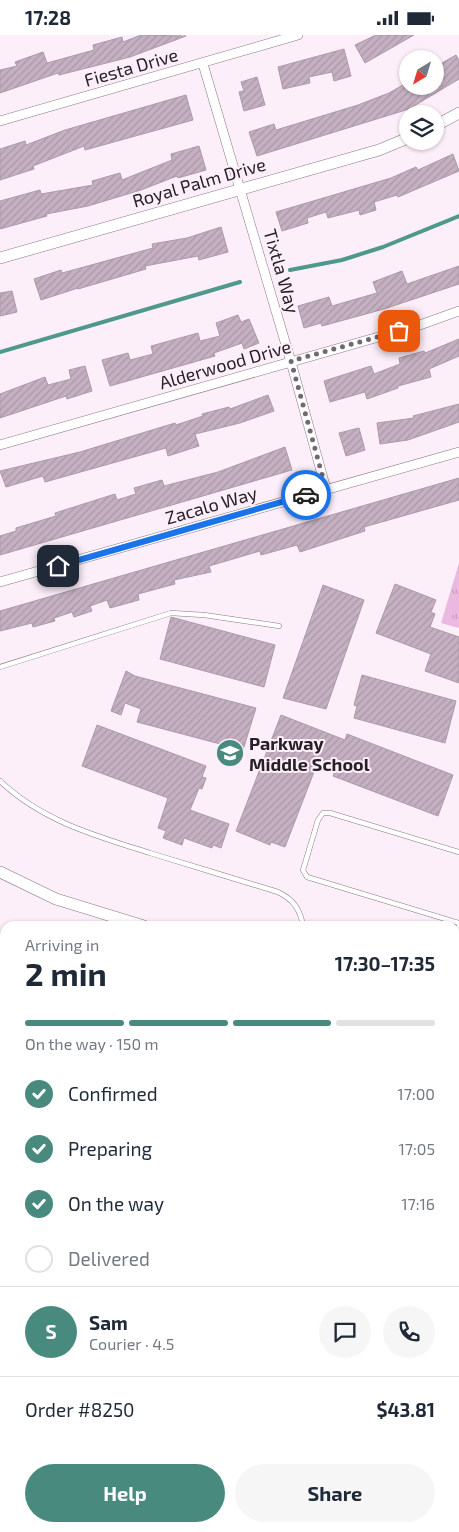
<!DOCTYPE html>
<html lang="en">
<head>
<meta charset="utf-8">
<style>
  body { margin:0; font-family:"Exo 2",sans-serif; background:#f6f6f7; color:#1f2937; height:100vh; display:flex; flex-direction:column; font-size:19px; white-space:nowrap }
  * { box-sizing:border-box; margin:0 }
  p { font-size:16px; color:#747a83 }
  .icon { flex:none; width:28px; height:28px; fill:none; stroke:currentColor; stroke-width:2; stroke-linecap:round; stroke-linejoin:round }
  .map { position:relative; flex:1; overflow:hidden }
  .details { position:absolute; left:0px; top:886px; width:460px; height:611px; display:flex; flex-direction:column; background:#fff; border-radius:15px 15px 0 0; box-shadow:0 1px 4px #0004 }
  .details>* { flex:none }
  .needle { width:32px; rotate:218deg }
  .tools { position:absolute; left:399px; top:15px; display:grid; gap:10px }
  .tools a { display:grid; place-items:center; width:45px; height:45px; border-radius:50%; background:#fff; box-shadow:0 1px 4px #0004; font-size:25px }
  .pin { position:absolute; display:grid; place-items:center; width:42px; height:42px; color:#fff; margin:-21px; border-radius:10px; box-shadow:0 2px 8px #0006 }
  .courier { position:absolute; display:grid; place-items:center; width:50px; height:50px; margin:-25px; border:4px solid #1a73e8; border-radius:50%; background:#fff; color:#222; box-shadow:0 1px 6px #0007 }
  .headline em { font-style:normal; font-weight:700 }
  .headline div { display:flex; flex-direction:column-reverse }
  .headline { display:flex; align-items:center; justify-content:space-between; height:85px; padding:0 25px }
  h1 { font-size:32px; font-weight:700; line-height:38px }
  .bar { display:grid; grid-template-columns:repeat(4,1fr); gap:8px 5px; align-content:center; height:60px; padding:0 25px }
  .bar i { height:6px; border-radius:4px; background:#e0e1e3 }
  .bar .active { background:#488b7e }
  .bar p { grid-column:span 4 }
  .line { display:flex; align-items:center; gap:12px; padding:0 25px; border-top:1px solid #e0e1e3 }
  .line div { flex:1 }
  .round { display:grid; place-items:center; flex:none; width:52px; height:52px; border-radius:26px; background:#f6f6f7 }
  ol { padding:0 25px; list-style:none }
  li { display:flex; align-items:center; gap:15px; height:55px }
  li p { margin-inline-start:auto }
  li .icon { padding:5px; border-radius:50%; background:#488b7e; color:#fff; stroke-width:4 }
  li:last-child { color:#747a83 }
  li i { width:28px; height:28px; border:2px solid #e0e1e3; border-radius:50% }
  .action { display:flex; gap:10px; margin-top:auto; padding:10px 25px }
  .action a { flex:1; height:58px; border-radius:30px; background:#488b7e; color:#fff; font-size:20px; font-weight:700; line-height:58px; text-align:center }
  .action a+a { background:#f6f6f7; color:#1f2937 }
  .status { display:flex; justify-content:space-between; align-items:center; height:35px; padding:0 25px; background:#fff; direction:ltr }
  .status svg { height:14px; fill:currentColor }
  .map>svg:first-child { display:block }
  .grass { fill:url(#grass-tufts) }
  .wetland { fill:url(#wetland-marsh) }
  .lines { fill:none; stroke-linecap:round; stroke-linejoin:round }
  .stream { stroke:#4e988c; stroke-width:4 }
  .building { fill:url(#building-hatch); stroke:#ad99a9 }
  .service-casing { stroke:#897685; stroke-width:5.5 }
  .minor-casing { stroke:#897685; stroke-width:10 }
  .tertiary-casing { stroke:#897685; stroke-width:12 }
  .service { stroke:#fff; stroke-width:4.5 }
  .minor { stroke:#fff; stroke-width:9 }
  .tertiary { stroke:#fff; stroke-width:11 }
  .done { stroke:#736871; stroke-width:5; stroke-dasharray:0 9 }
  .route { stroke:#1a73e8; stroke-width:6 }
  .labels { text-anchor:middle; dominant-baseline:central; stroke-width:4; stroke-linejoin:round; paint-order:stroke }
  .street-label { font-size:18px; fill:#282027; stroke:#fdeffa }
  .poi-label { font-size:18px; font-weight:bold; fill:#282027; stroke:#fdeffa; text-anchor:start }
</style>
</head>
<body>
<div class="status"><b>17:28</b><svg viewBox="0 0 49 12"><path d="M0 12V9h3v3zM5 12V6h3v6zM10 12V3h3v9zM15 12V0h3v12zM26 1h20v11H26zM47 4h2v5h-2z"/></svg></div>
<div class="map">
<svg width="459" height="1497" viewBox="0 0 459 1497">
  <defs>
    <pattern id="grass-tufts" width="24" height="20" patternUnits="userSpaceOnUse" patternTransform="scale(1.25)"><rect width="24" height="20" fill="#eab8e1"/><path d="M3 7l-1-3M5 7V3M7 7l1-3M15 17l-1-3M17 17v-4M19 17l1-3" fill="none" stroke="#c99ec1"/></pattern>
    <pattern id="wetland-marsh" width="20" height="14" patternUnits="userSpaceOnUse" patternTransform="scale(1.25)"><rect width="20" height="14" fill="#eab8e1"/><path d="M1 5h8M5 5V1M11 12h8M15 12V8" fill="none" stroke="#c99ec1"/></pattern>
    <pattern id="building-hatch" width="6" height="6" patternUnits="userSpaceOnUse" patternTransform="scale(1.25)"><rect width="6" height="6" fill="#c5b0c1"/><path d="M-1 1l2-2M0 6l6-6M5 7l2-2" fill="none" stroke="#a997a6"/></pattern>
  </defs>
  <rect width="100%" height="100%" fill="#fdeffa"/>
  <path class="grass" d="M459 528V593L441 588Z"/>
  <path class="wetland" d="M5 1218V1492H455V1483L458 1497H0V1221Z"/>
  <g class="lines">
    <path class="stream" d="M290 235 342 225 383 212 459 181
      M0 317 240 247"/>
  </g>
  <path class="building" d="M141 0 186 1 130 22 59 40 58 38 0 58V35L17 31 15 27 43 17 47 28 94 15 93 10 122 2 123 7Z
    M376 0H414L365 28 355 10Z
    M344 14 351 41 334 46 332 37 309 42 310 48 283 54 278 32Z
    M456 20 459 25V44L409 74 257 121 249 97 274 89 276 95 358 70 389 58 408 47V51H442L435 39V32Z
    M257 42 265 70 244 76 239 57 244 56 241 47Z
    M186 60 193 85 85 115 84 111 33 131 34 134 0 145V114L25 106 26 110 65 95Z
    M199 111 206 135 178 143 177 141 141 155 88 171 46 179 47 181 0 194V166L40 155 41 159 93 150 92 146 120 138 122 145 172 125 171 119Z
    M453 119 459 136 398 162 397 160 374 167 376 175 360 180 359 175 328 183 326 177 307 183 308 188 282 196 276 177 391 143 416 132 418 135Z
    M221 192 228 217 199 225 198 221 145 231 146 234 78 254V253L41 265 34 244 61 235 62 238 153 213 152 209 187 203Z
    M459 231V249L384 274 322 291 321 288 304 293 298 271 329 262 332 271 377 258 373 247 402 236 407 249Z
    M12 256 17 277 0 281V258Z
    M238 280 241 287 249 284 259 308 244 314 242 308 214 318 215 321 110 351 102 325 128 318 130 325 153 319 151 311 198 298 200 306 220 301 216 288Z
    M459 304V321L429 334 431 342 398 351V353L367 364 365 357 330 367 324 346 371 331 374 339 400 329 399 323 424 316 425 318Z
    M85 331 92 356 67 364 66 361 0 383V359L45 342 48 350 71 344 69 335Z
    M268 360 274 376 240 388 195 399 199 411 168 421 166 413 45 447 43 441 6 452 0 436 80 417 175 388 176 390 203 381 202 379 229 372 230 374Z
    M459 369V387L408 405 380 409 377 388 414 383 413 381Z
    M359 393 365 415 346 421 339 398Z
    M285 412 292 435 0 520V501L16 496V493L56 481 55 478 115 459 117 465 136 459 134 453 162 445 164 451 218 437Z
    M459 443V465L364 492 365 496 300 517 297 510 261 520 260 516 209 531 211 537 174 545 175 549 138 559 139 565 110 573 107 565 90 571 92 576 74 582 72 577 54 583 55 586 33 592 32 588 0 596V576Z
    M395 549 436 565 431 577 435 579 430 592 459 602V648L425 636 431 619 376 598Z
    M323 550 364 565 326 674 283 663Z
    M171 582 275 610 264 652 160 624Z
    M126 636 135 641 256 673 243 715 137 687 141 674 125 668 121 680 111 676Z
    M362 640 456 666 445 708 354 683 357 671 354 670Z
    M281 680 345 705 347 699 453 740 438 781 333 741 337 731 319 724 285 812 271 807 270 810 236 796Z
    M97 690 206 731 202 742 206 743 202 754 199 753 190 775 229 789 221 813 213 810 212 813 184 803 182 810 163 803 166 796 158 793 168 763 82 731Z"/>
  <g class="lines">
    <defs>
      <path id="service" d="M0 632 171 578 204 580 279 591
        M0 746C42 786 96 801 150 818 193 831 235 844 278 857 294 865 300 874 303 891
        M459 817 330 778H323L318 785 303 835 307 842 459 888
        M455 897 459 891"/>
      <path id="minor" d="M203 29 291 327 326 454
        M0 86 298 0
        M0 410 417 291 459 276
        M0 547 459 417
        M0 990 5 991"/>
      <path id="tertiary" d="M435 91 459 78
        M0 223 379 115 408 103
        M0 837 56 864 144 891
        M455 987 459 989"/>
    </defs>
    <use href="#service" class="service-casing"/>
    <use href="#minor" class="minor-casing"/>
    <use href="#tertiary" class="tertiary-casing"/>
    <use href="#service" class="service"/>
    <use href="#minor" class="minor"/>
    <use href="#tertiary" class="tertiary"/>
  </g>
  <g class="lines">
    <path class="done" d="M306 460 326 454 291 326 399 296"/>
    <path class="route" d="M58 531 306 460"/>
  </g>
  <defs>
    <symbol id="school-disc" viewBox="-11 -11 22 22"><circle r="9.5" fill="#488b7e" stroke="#fdeffa"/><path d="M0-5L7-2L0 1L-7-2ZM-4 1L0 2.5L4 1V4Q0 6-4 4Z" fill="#fff"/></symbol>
  </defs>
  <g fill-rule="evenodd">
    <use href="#school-disc" x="214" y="702" width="32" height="32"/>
  </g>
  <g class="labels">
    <g class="street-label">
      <text transform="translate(131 32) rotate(-16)">Fiesta Drive</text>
      <text transform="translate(199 147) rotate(-16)">Royal Palm Drive</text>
      <text transform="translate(282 236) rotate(74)">Tixtla Way</text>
      <text transform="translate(225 329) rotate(-16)">Alderwood Drive</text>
      <text transform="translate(211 470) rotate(-16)">Zacalo Way</text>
    </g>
    <g class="poi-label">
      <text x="249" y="708">Parkway<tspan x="249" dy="21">Middle School</tspan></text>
    </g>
  </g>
</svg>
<div class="tools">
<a><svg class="needle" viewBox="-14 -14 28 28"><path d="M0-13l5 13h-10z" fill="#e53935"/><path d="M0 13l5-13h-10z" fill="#747a83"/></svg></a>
<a><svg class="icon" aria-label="layers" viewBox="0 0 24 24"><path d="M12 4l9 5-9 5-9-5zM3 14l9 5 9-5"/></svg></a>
</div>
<div class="pin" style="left:399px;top:296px;background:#ea580c"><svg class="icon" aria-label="bag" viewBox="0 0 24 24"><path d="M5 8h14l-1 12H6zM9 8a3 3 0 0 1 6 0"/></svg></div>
<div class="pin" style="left:58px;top:531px;background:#1f2937"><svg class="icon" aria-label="home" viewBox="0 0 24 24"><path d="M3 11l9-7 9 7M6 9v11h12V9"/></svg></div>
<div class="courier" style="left:306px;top:460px"><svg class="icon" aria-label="car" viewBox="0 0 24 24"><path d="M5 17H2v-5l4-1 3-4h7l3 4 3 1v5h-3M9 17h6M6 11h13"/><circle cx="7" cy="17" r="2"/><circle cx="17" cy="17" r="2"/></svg></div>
<section class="details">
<div class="headline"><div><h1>2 min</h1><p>Arriving in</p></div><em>17:30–17:35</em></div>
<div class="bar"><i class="active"></i><i class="active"></i><i class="active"></i><i></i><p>On the way · 150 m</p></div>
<ol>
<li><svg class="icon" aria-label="check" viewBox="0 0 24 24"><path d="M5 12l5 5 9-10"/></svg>Confirmed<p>17:00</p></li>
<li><svg class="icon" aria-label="check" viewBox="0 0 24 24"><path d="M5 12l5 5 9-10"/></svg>Preparing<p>17:05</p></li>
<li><svg class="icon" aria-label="check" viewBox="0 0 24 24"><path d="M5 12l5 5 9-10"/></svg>On the way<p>17:16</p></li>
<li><i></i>Delivered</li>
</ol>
<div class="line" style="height:90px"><b class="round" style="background:#488b7e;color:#fff">S</b><div><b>Sam</b><p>Courier · 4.5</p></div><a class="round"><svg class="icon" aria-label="chat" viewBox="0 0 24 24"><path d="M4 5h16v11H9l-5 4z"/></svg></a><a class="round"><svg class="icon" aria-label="phone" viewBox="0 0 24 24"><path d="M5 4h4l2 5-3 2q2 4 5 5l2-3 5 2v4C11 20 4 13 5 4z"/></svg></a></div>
<div class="line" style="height:65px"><div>Order #8250</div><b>$43.81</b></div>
<div class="action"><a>Help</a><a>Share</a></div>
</section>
</div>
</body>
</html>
